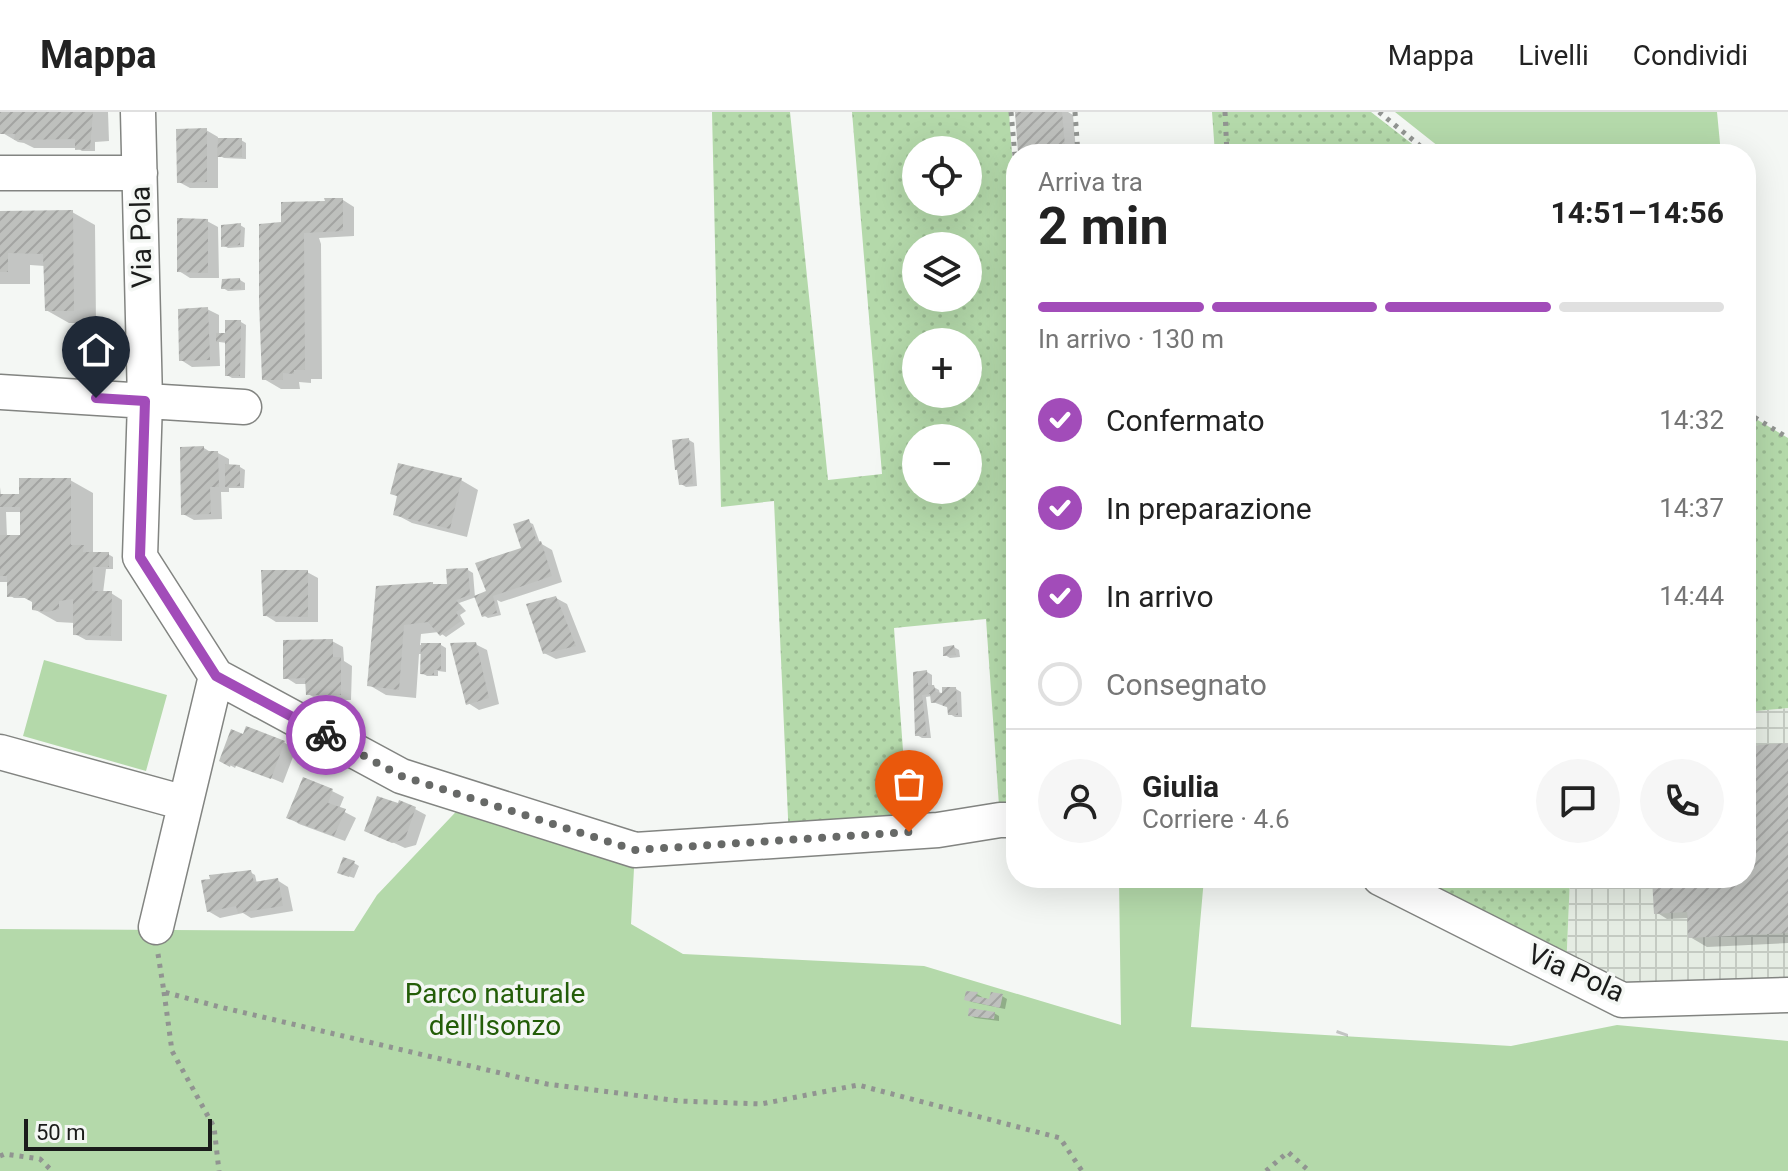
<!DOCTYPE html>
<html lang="it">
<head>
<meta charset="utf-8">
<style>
  body { margin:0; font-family:Roboto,sans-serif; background:#f6f6f6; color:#222; height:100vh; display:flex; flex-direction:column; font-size:30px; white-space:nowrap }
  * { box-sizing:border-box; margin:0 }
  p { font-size:26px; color:#767676 }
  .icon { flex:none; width:44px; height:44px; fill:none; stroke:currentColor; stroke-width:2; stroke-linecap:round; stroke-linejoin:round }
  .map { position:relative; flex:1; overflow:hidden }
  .sheet { position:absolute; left:1006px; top:32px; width:750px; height:744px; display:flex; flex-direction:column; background:#fff; border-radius:32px; box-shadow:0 8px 32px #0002 }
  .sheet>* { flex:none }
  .controls { position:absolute; left:902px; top:24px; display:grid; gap:16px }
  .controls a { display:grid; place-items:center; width:80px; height:80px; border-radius:50%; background:#fff; box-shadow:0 8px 32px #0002; font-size:40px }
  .scale { position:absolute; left:24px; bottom:20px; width:188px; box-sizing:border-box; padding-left:8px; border:4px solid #1b1c1b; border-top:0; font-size:22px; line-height:28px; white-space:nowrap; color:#1b1c1b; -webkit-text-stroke:6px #f4f7f4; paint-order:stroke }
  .pin { position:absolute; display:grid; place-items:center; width:68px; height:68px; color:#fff; margin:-82px -34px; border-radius:50% 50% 50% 0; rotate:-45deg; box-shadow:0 0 8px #0007 }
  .pin .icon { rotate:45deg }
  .courier { position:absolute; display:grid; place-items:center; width:80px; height:80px; margin:-40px; border:6px solid #a24cb9; border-radius:50%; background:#fff; color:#222; box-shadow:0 2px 10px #0007 }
  .head em { font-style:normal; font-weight:700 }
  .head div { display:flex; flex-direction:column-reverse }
  .head { display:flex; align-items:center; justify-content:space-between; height:136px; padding:0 32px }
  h1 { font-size:52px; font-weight:700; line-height:60px }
  .bar { display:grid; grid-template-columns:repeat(4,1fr); gap:12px 8px; align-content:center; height:96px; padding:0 32px }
  .bar i { height:10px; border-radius:6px; background:#e0e0e0 }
  .bar .on { background:#a24cb9 }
  .bar p { grid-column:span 4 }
  .line { display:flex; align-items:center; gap:20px; padding:0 32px; border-top:2px solid #e0e0e0 }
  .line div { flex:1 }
  .round { display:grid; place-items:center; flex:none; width:84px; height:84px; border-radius:42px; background:#f6f6f6 }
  ol { padding:0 32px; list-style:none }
  li { display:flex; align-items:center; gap:24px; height:88px }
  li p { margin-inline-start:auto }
  li .icon { padding:8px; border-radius:50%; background:#a24cb9; color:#fff; stroke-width:4 }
  li:last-child { color:#767676 }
  li i { width:44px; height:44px; border:4px solid #e0e0e0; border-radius:50% }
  header { display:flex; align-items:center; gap:48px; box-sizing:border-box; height:112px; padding:0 40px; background:#fff; border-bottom:2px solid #e0e0e0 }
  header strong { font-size:38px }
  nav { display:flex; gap:44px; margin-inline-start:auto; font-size:28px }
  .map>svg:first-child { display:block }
  .industrial { fill:url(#industrial-grid) }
  .grass { fill:url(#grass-dots); fill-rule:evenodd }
  .green { fill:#b4d9aa }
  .shadow { fill:#0003; fill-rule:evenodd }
  .building { fill:url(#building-hatch) }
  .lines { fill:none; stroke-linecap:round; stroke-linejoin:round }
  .minor-casing { stroke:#828481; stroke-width:37 }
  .path { stroke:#919491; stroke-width:5; stroke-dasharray:4 6; stroke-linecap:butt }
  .minor { stroke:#fff; stroke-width:34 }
  .done { stroke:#676967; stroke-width:8; stroke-dasharray:0 14.4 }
  .route { stroke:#a24cb9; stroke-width:10 }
  .labels { text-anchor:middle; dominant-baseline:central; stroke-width:7; stroke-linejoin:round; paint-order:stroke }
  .street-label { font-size:28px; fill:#1b1c1b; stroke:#f4f7f4 }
  .park-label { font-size:28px; fill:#235d08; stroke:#f4f7f4 }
</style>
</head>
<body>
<header>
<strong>Mappa</strong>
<nav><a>Mappa</a><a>Livelli</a><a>Condividi</a></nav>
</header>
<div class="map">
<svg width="1788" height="1059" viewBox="0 0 1788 1059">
  <defs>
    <pattern id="industrial-grid" width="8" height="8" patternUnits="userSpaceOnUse" patternTransform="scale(2)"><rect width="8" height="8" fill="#e5ece3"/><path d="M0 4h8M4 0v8" fill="none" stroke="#c4cac2"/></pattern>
    <pattern id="grass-dots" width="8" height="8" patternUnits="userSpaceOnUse" patternTransform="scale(2)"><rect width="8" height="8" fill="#b4d9aa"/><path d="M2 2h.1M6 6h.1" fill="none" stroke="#9aba92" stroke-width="1.8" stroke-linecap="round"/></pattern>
    <pattern id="building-hatch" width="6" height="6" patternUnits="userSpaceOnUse" patternTransform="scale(2)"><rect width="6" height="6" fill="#bec0bd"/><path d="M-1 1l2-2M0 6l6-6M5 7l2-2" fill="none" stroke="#a3a4a2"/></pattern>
  </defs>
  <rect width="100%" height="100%" fill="#f4f7f4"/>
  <path class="industrial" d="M1788 596V883L1622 888 1566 859 1570 766H1746V600Z"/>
  <path class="grass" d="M712 0H790L828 368 882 362 852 0H1009L1016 98V708H1000L986 507 894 516 909 720 789 728 774 389 721 395ZM916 38H968V90H916ZM916 134H968V186H916ZM916 230H968V282H916ZM916 326H968V378H916Z
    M1212 0H1371L1425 42H1215Z
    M1746 301 1788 326V596L1746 600Z
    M1380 766H1570L1566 859Z"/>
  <path class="green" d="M1395 0H1717L1721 42H1448Z
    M44 548 167 583 146 659 23 624Z
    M469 686 635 738 631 812 683 842 924 854 1121 913 1119 766H1204L1191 915 1511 934 1617 913 1788 929V1059H0V817L354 819 377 783Z"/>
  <path class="shadow" d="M0 0H108L109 29 95 30V39H82L77 36H34L24 31 18 30 1 20Z
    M1017 0H1068L1073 3 1076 39H1070V42H1024L1020 40Z
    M206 18 218 25V28H241L246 31V47L224 46 218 43V76H190L179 70Z
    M343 88 354 95V124L319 126 321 132 322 267H311V271L299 270 300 277H281L264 267 284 112 327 91Z
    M72 100 95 113 96 211H69L46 198 45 154 30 153V172H0V101Z
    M207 109 218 115 219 166H190L179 159Z
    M240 113 245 116 244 135 228 136 223 133Z
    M240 168 245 171V178L228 179 223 176Z
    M207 197 219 203V223H227L241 210 246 213 245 266H232L227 263V231L219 230 220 254 192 255 181 248Z
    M689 328 694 331 697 374 686 375 681 372Z
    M204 336 212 341H218L229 347V354L240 355 245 358 244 376H229V380H221L222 407 194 408 183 402Z
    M70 368 93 381V440L108 442 113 445V457H106L103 481H111L122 488V529L86 528 75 522V511L57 510 34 497V490L28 486H14L9 483V470H0V375L1 384H21ZM6 400H22V425H7Z
    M461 368 478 378 467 425 412 411 395 402Z
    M528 410 533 412 540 431 552 438 562 470 501 490 497 488 501 503 488 506 483 503 476 485 459 491 466 499 460 503 465 512 446 525 439 520 421 522 420 533H441L446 536V560L438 559V564H427L422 561 423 542H419L416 586 386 583 369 573 378 475 450 474 468 458 473 461 475 485 489 480 526 437Z
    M307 460 318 466V510H276L265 503Z
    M556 486 567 492 586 540 556 547 544 541Z
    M332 529 343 535 344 549 352 554 351 588H319L308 582 307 572H296L285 565Z
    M475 532 487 538 499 592 479 598 468 591Z
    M954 535 959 538 960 545 950 546 945 543Z
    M927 560 932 563V574L939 578 940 583 956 577 961 580 962 605H955L950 602 949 596 933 590 932 584 926 585 931 626H922L917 623 915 561Z
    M247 617 285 631 296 637 283 671 237 652 235 656 221 648 244 624Z
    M1788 633V831L1707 835 1690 825 1689 806 1667 807 1656 800 1654 766H1746V636Z
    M304 668 332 679 344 685 339 697 356 706 345 729 299 712 288 705Z
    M415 697 426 703 416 733 405 736 366 718Z
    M354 751 359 754 354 766 345 763Z
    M250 760 255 763 257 772 277 768 288 775 293 799 251 806 243 801 220 806 208 799 216 768Z
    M967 881 977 882 982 885 981 887 991 890 1002 884 1007 887 1005 897 972 890 967 887Z
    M994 901 999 904V909L975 906 970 903Z
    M1337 918 1348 922V925L1336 921Z"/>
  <path class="building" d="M0 0H93L90 37 75 38V27L14 28 15 22H0Z
    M1015 0H1062L1065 34H1059L1060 42 1018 41Z
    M207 16V70L177 71 176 17Z
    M218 26H242V45H217Z
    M324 86H343V119L304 121 305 258H294V262L283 261V268H262L259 189V112L281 110V90L325 89Z
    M73 98 74 199H45L43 142 8 141V160H0V99Z
    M177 106 208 107V161L177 160Z
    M241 111 240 133 221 135V113Z
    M240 166 241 177H221L222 167Z
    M208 195 210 248 179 249 178 197Z
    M225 208H241L240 264H225V229L216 230V221H225Z
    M689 326 693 372 679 373 677 358H675L672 328Z
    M204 334V339H218L219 375H210L211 402 181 403 180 335Z
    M398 351 462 366 450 417 393 403 397 384 390 382Z
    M225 352 240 353V374L225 375Z
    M19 366H71V433H84L83 440H109V455H93L92 479H112L111 524 73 523V487L59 489V497L47 500 32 498V490L21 484 7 485V464H0V423H20V395H0V382H19Z
    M529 407 537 430 541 429 552 464 493 484 497 501 482 505 474 484 486 479 475 451 521 436 513 412Z
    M468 456 470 483 456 488 462 496 456 500 461 509 440 524 428 510 404 513 399 578 367 574 376 474 433 470V472H447L446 457Z
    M261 458H308V505L263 504Z
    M556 484 576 534 543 542 526 492Z
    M333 527V545H341V583H306L305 566 283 567V528Z
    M476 530 489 586 466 593 450 531Z
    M421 531H441V558H434V563L420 562Z
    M954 533 956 543 943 544V535Z
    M927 558 928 573H934L936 580 942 581V575H956L958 603H948L947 594H943L942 590 931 591 930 582 922 583 927 624H915L913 560Z
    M246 614 285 629 271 667 231 652 230 655 219 649 231 617 243 622Z
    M1788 631V821L1688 826 1687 800 1654 802 1652 766H1746V634Z
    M303 665 333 677 328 691 346 697 334 724 286 706Z
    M377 684 398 691 399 688 416 695 405 727 392 731 364 719Z
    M343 745 355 749 349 765 337 761Z
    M251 758 254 770 278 766 283 794 238 801 236 794 207 800 201 768 210 767 209 763Z
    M966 879 978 880 976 884 989 887 991 880 1003 882 1000 896 964 888Z
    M969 896 995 900 994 907 968 904Z"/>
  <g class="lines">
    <defs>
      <path id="minor" d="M138 0 145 289 140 445 216 564 401 664 635 738 938 718 1000 708H1016
        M0 61H140
        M0 280 244 295
        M0 640 185 691
        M1380 766 1622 888 1788 883
        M156 815 216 564"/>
    </defs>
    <use href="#minor" class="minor-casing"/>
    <path class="path" d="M1011 0 1016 55
      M1075 0 1078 42
      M1225 0 1227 42
      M1379 0 1430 42
      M1746 300 1788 326
      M158 842 164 880 220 895 547 972 680 989 761 992 858 973 1060 1026 1082 1059
      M164 880 172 939 214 1015 219 1059
      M0 1044 5 1042 40 1047 52 1059
      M1266 1059 1288 1040 1309 1059"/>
    <use href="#minor" class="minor"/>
  </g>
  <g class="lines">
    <path class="done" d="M326 623 401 664 635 738 909 720"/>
    <path class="route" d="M96 286 145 289 140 445 216 564 326 623"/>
  </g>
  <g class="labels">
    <g class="street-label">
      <text transform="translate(141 125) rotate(-91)">Via Pola</text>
      <text transform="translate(1576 861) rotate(24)">Via Pola</text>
    </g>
    <g class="park-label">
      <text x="495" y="881">Parco naturale<tspan x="495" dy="32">dell'Isonzo</tspan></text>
    </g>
  </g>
</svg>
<div class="controls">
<a><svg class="icon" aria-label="locate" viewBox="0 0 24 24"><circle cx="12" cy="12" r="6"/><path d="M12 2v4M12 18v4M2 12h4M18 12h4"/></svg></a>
<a><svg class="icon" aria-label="layers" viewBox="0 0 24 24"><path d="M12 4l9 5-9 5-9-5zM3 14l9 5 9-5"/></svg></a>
<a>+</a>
<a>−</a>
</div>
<div class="scale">50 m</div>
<div class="pin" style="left:909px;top:720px;background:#ea580c"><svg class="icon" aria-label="bag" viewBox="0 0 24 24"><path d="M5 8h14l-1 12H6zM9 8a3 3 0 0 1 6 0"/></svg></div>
<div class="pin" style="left:96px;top:286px;background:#1f2937"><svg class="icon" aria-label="home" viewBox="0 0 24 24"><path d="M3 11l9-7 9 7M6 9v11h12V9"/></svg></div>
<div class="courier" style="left:326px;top:623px"><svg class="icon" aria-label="bike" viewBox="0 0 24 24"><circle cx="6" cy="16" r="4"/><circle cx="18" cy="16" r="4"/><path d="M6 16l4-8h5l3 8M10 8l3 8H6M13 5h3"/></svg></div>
<section class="sheet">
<div class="head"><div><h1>2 min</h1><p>Arriva tra</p></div><em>14:51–14:56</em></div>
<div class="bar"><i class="on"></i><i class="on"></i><i class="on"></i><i></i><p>In arrivo · 130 m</p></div>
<ol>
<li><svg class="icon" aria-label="check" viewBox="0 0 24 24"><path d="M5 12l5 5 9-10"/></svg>Confermato<p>14:32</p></li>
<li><svg class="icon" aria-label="check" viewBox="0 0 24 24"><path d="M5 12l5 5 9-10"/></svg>In preparazione<p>14:37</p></li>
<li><svg class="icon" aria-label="check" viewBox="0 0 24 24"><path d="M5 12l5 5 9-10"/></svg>In arrivo<p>14:44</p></li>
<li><i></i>Consegnato</li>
</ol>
<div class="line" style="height:144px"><a class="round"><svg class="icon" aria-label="person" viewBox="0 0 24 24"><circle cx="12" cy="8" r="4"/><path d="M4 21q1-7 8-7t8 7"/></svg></a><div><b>Giulia</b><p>Corriere · 4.6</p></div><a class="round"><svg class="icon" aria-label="chat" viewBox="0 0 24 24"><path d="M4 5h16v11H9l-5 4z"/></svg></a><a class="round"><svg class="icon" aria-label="phone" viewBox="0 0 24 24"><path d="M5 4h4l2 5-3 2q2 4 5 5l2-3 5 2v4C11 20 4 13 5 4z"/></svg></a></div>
</section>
</div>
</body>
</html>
